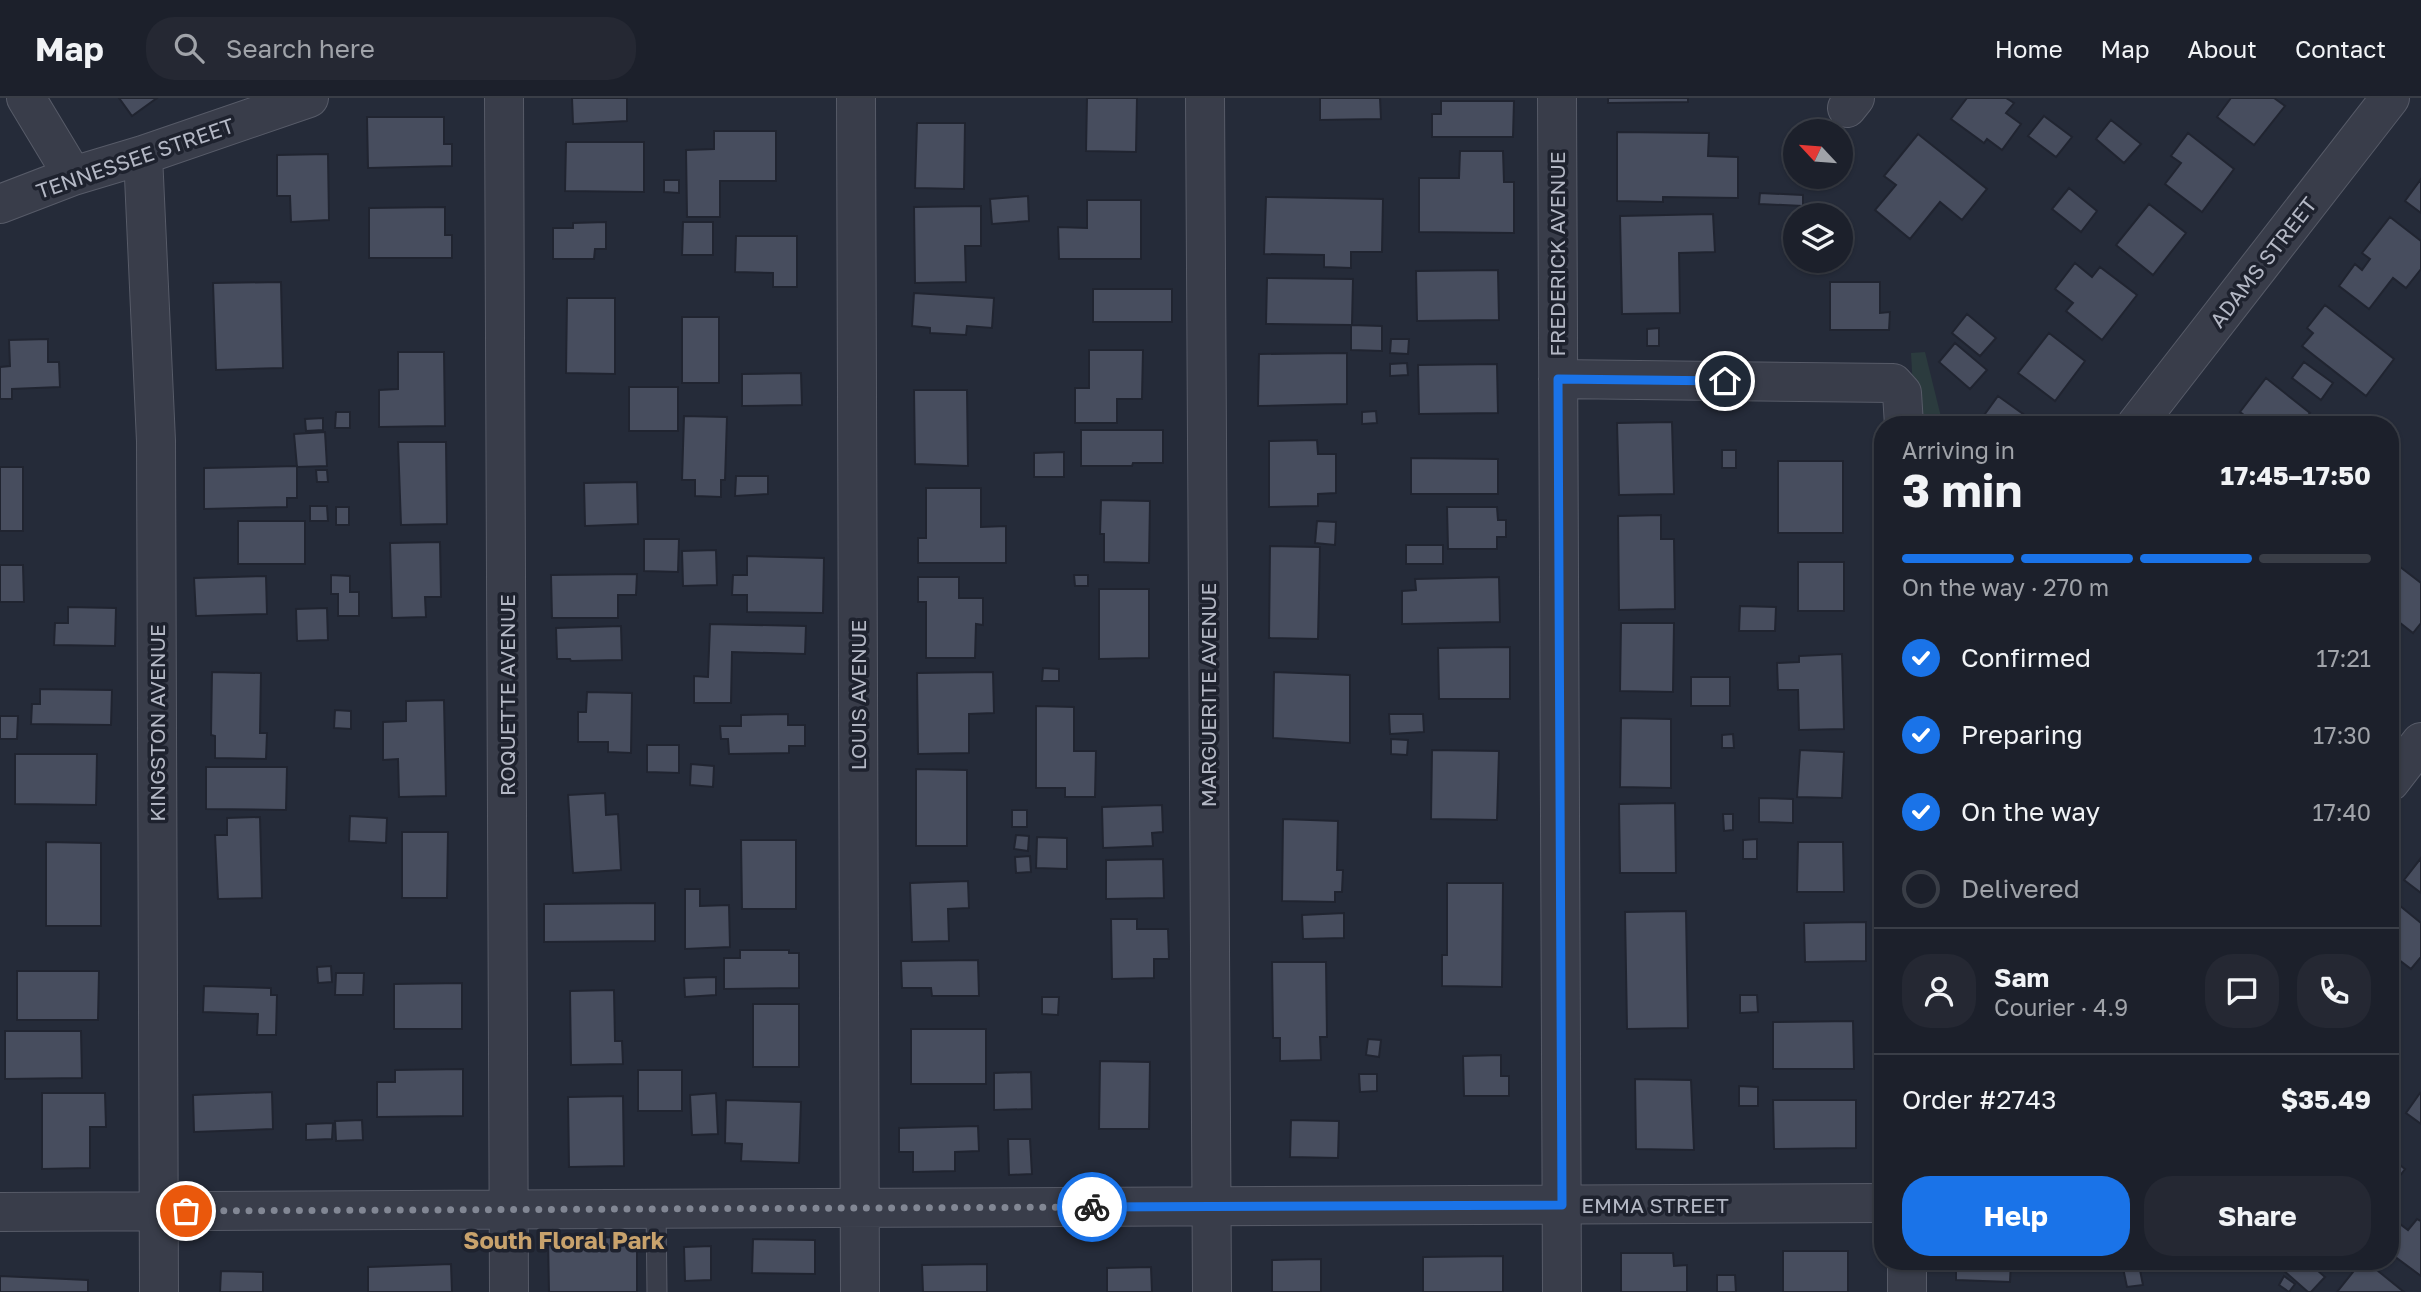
<!DOCTYPE html>
<html lang="en">
<head>
<meta charset="utf-8">
<style>
  body { margin:0; font-family:"Golos Text",sans-serif; background:#252833; color:#f1f3f6; height:100vh; display:flex; flex-direction:column; font-size:26px; white-space:nowrap }
  * { box-sizing:border-box; margin:0 }
  p { font-size:23px; color:#a0a3a9 }
  .icon { flex:none; width:38px; height:38px; fill:none; stroke:currentColor; stroke-width:2; stroke-linecap:round; stroke-linejoin:round }
  .map { position:relative; flex:1; overflow:hidden }
  .drawer { position:absolute; left:1874px; top:318px; width:525px; height:854px; display:flex; flex-direction:column; background:#1c202b; border-radius:28px; box-shadow:0 2px 5px #0004,0 0 0 2px #3a3e47 }
  .drawer>* { flex:none }
  .needle { width:46px; rotate:296deg }
  .controls { position:absolute; left:1783px; top:21px; display:grid; gap:14px }
  .controls a { display:grid; place-items:center; width:70px; height:70px; border-radius:50%; background:#1c202b; box-shadow:0 2px 5px #0004,0 0 0 2px #3a3e47; font-size:35px }
  .pin { position:absolute; display:grid; place-items:center; width:60px; height:60px; color:#fff; margin:-30px; border:4px solid #fff; border-radius:50%; box-shadow:0 2px 7px #0007 }
  .courier { position:absolute; display:grid; place-items:center; width:70px; height:70px; margin:-35px; border:5px solid #1a73e8; border-radius:50%; background:#fff; color:#222; box-shadow:0 2px 9px #0007 }
  .summary em { font-style:normal; font-weight:700 }
  .summary div { display:flex; flex-direction:column-reverse }
  .summary { display:flex; align-items:center; justify-content:space-between; height:119px; padding:0 28px }
  h1 { font-size:46px; font-weight:700; line-height:52px }
  .bar { display:grid; grid-template-columns:repeat(4,1fr); gap:10px 7px; align-content:center; height:84px; padding:0 28px }
  .bar i { height:9px; border-radius:5px; background:#3a3e47 }
  .bar .current { background:#1a73e8 }
  .bar p { grid-column:span 4 }
  .line { display:flex; align-items:center; gap:18px; padding:0 28px; border-top:2px solid #3a3e47 }
  .line div { flex:1 }
  .round { display:grid; place-items:center; flex:none; width:74px; height:74px; border-radius:28px; background:#252833 }
  ol { padding:0 28px; list-style:none }
  li { display:flex; align-items:center; gap:21px; height:77px }
  li p { margin-inline-start:auto }
  li .icon { padding:7px; border-radius:50%; background:#1a73e8; color:#fff; stroke-width:4 }
  li:last-child { color:#a0a3a9 }
  li i { width:38px; height:38px; border:4px solid #3a3e47; border-radius:50% }
  .cta { display:flex; gap:14px; margin-top:auto; padding:14px 28px }
  .cta a { flex:1; height:80px; border-radius:28px; background:#1a73e8; color:#fff; font-size:28px; font-weight:700; line-height:80px; text-align:center }
  .cta a+a { background:#252833; color:#f1f3f6 }
  header { display:flex; align-items:center; gap:42px; box-sizing:border-box; height:98px; padding:0 35px; background:#1c202b; border-bottom:2px solid #3a3e47 }
  header strong { font-size:33px }
  nav { display:flex; gap:38px; margin-inline-start:auto; font-size:24px }
  .search { width:490px; height:63px; background:#252833; display:flex; align-items:center; gap:18px; box-sizing:border-box; padding:0 24px; border-radius:28px; color:#a0a3a9; font-size:26px }
  .map>svg:first-child { display:block }
  .green { fill:#2b3b3e }
  .building { fill:#474d5e; stroke:#202430; stroke-width:2 }
  .lines { fill:none; stroke-linecap:round; stroke-linejoin:round }
  .service-casing { stroke:#575b68; stroke-width:21 }
  .minor-casing { stroke:#575b68; stroke-width:40 }
  .service { stroke:#393d4a; stroke-width:19 }
  .minor { stroke:#393d4a; stroke-width:38 }
  .done { stroke:#828794; stroke-width:7; stroke-dasharray:0 12.6 }
  .route { stroke:#1a73e8; stroke-width:9 }
  .labels { text-anchor:middle; dominant-baseline:central; stroke-width:7; stroke-linejoin:round; paint-order:stroke }
  .street-label { font-size:21px; fill:#b4b8c5; stroke:#1e222e }
  .quarter-label { font-size:24px; font-weight:bold; fill:#c8a26c; stroke:#1e222e }
</style>
</head>
<body>
<header>
<strong>Map</strong>
<div class="search"><svg class="icon" aria-label="search" viewBox="0 0 24 24"><circle cx="10" cy="10" r="6"/><path d="M15 15l6 6"/></svg>Search here</div>
<nav><a>Home</a><a>Map</a><a>About</a><a>Contact</a></nav>
</header>
<div class="map">
<svg width="2421" height="1194" viewBox="0 0 2421 1194">
  <rect width="100%" height="100%" fill="#252b39"/>
  <path class="green" d="M1925 254 1943 327H1915L1911 255Z"/>
  <path class="building" d="M119 0H157L132 18Z
    M572 0H627V23L573 26Z
    M1087 0H1137L1136 54 1086 53Z
    M1320 0H1380L1381 21 1320 22Z
    M1608 0H1688V4L1608 5Z
    M1967 0H2006L2014 5 2006 15 2021 26 2002 52 1987 41 1984 45 1951 21Z
    M2231 0H2274L2285 8 2254 47 2217 19Z
    M1441 3H1514L1513 39H1432V16H1441Z
    M2044 18 2072 39 2056 59 2028 38Z
    M367 19H444V46H452V68L368 70Z
    M2111 22 2141 46 2124 65 2096 41Z
    M917 25H965L964 91 915 90Z
    M714 33H776V83H720V119H687L686 52 714 51Z
    M1617 34 1709 35 1708 58 1738 59V100L1663 99V104L1617 103Z
    M2188 35 2234 71 2202 114 2165 86 2181 65 2171 58Z
    M1918 36 1987 91 1962 122 1940 104 1910 141 1875 112 1896 87 1884 78Z
    M566 44H644V94L565 93Z
    M1460 53H1503L1504 84H1514V135L1419 134V80H1459Z
    M328 56 329 122 291 124 290 98H277V57Z
    M2421 81V115L2405 103Z
    M664 82H679V95L664 94Z
    M2069 90 2097 113 2081 134 2052 111Z
    M1760 95 1803 97V108L1759 106Z
    M1028 98 1029 123 992 126 990 101Z
    M1266 99 1383 101 1382 154H1351V170L1324 169V157L1264 156Z
    M1087 102H1141V161H1059L1058 129 1087 130Z
    M2149 106 2186 135 2153 177 2116 147Z
    M981 108V148H965L966 184 915 185 914 109Z
    M445 109V137H452V160H369V110Z
    M1713 116 1715 154 1679 155 1680 215 1622 216 1620 118Z
    M2390 119 2421 143V171L2406 190 2393 180 2369 211 2339 188 2355 166 2362 172 2370 161 2362 155Z
    M606 124V151H595L594 161H553V130H573V125Z
    M683 124H713V157H682Z
    M736 138H797V189H773V175L735 174Z
    M2075 165 2092 179 2100 169 2137 197 2102 242 2066 213 2073 205 2055 191Z
    M1498 172 1499 222 1417 223 1416 173Z
    M1267 180 1353 181 1352 227 1266 226Z
    M281 184 283 270 216 272 213 185Z
    M1830 184H1880V215L1890 214 1889 232H1830Z
    M1093 191H1172V224H1093Z
    M914 195 994 200 992 230 967 228 966 237 930 235V230L912 228Z
    M567 200H615V276L566 275Z
    M2325 207 2394 261 2366 298 2302 248 2313 235 2307 230Z
    M1967 216 1996 240 1980 258 1952 235Z
    M682 219H719V285H682Z
    M1351 227 1382 228V253L1351 252Z
    M1659 230V248H1647V231Z
    M2049 235 2085 263 2055 303 2018 275Z
    M48 241V264H59L60 289 12 291V301H0V269L10 268 9 242Z
    M1391 241H1409L1408 256 1390 255Z
    M1955 245 1987 272 1970 291 1939 264Z
    M1089 252H1143L1142 301H1117V325H1075V290H1089Z
    M398 254H444L445 328 379 329V292L398 291Z
    M1347 255V306L1258 308 1259 256Z
    M2304 264 2333 285 2321 302 2292 280Z
    M1407 265 1408 277 1390 278V266Z
    M1497 266 1498 315 1419 316 1418 267Z
    M801 275 802 307 742 308V276Z
    M2266 280 2310 315 2300 327H2257L2240 314Z
    M629 289H678V333H629Z
    M914 292H967L968 368 915 366Z
    M1998 298 2037 326 2036 327H1977Z
    M1376 313 1377 325 1362 326V314Z
    M336 314H350V330H335Z
    M684 318 727 319 725 382H721V399L695 398V382H682Z
    M323 320V332L306 333 305 321Z
    M1672 324 1674 396 1619 397 1617 325Z
    M1081 332H1163V365H1133L1132 368H1081Z
    M325 334 327 368 297 369 294 336Z
    M1317 342 1318 356H1336V395L1318 396V408L1269 409V343Z
    M398 344H446L447 426 401 427Z
    M1722 352H1736V370H1722Z
    M1064 354V379H1034V355Z
    M1411 360 1498 361V396H1411Z
    M1778 363H1843V435H1778Z
    M297 368V400H287V409L204 411V370Z
    M0 369H23V433H0Z
    M316 372H327L328 384H317Z
    M736 378H768V396L735 398Z
    M637 384 638 426 585 428 584 385Z
    M926 390H981V429L1006 428V465H918V440H926Z
    M1101 402 1150 403 1149 465 1104 464V436H1100Z
    M310 408H327L328 423H310Z
    M336 409H349V427H336Z
    M1447 409H1497L1498 422H1506V439H1497V451H1448Z
    M1661 417V441H1674L1675 511 1619 512 1618 418Z
    M238 423H305V466H238Z
    M1317 423 1336 424 1335 447 1315 445Z
    M644 441H679L678 474 644 473Z
    M440 444 441 499H425L426 519 392 520 390 445Z
    M1406 447H1443V466H1406Z
    M1270 448 1320 449 1318 541 1269 540Z
    M716 452 717 487 683 488 682 453Z
    M747 458 824 460 823 515 747 514V497H732L733 477H747Z
    M1798 464H1844V513H1798Z
    M2395 465 2421 485V525L2413 535 2390 517V471Z
    M0 467H23L24 504H0Z
    M637 476 636 497H618V520H552L551 477Z
    M331 477 350 478V494H359V518H338V496H331Z
    M1074 477H1088V488H1075Z
    M266 478 267 516 196 518 194 480Z
    M918 479H959V500H983V527L976 526 975 560H926V504H918Z
    M1499 479 1500 524 1402 526V493L1416 492 1415 481Z
    M1099 491H1149V560L1099 561Z
    M1740 508 1776 509 1775 533H1739Z
    M68 509 116 510 115 548 54 547 55 525H68Z
    M327 510 328 542 297 543 296 511Z
    M1621 525H1674L1673 594 1620 593Z
    M710 526 806 528 805 556 732 554 731 605H694V578L708 579Z
    M621 528 622 562 571 563 570 561H557L556 530Z
    M1510 549V601H1439L1438 550Z
    M1842 556 1844 631 1799 632 1798 592H1778L1777 565 1799 564V558Z
    M1043 570 1059 571V583H1042Z
    M212 574 261 575 260 635H267L266 661 215 660V638L211 637Z
    M993 574 994 615 969 616V655L918 656 917 575Z
    M1274 574 1350 577V645L1273 640Z
    M1691 579H1730V608H1691Z
    M40 591 112 592 111 627 31 626 32 606H40Z
    M587 594 632 595 631 655 608 654V644H578V614H586Z
    M444 602 446 698 399 699 398 661 383 662V624L406 623V603Z
    M1036 608 1074 609V653H1096L1095 699H1065V690H1036Z
    M335 612 351 613V631L334 630Z
    M788 616V627H805V648H789V655L729 656 728 641H721L720 628H741V617Z
    M1389 616H1423L1424 634 1390 636Z
    M0 618H18L17 641H0Z
    M1621 620 1671 621V690L1620 689Z
    M1733 636 1734 650H1722V637Z
    M1391 641 1408 642 1407 657 1391 656Z
    M647 647H679V675L647 674Z
    M1432 652 1499 653 1497 722 1431 721Z
    M1800 652 1844 654 1842 700 1797 699Z
    M15 656H97L96 707 15 706Z
    M691 666 714 668 713 689 690 687Z
    M206 669H287L286 712 206 711Z
    M916 671 967 672V748H916Z
    M605 695 606 717 618 716 621 772 573 775 568 697Z
    M1759 700 1793 701V725L1759 724Z
    M1675 705 1676 775H1620L1619 706Z
    M1162 707 1163 734 1152 735 1153 748 1103 750 1102 709Z
    M1012 712H1027V729H1012Z
    M1723 716H1733V732L1724 733Z
    M350 718 387 720 386 745 349 743Z
    M260 719 262 800 218 801 215 737H227V720Z
    M1283 721 1338 723 1337 772H1343L1342 794H1335V804L1282 803Z
    M402 734H448L447 800H402Z
    M1016 737 1029 738 1028 753 1014 751Z
    M1037 739 1067 740V771L1036 770Z
    M1757 741V761H1743V742Z
    M741 742H796V811H742Z
    M46 744 101 745V828H46Z
    M1798 744H1843L1844 794H1797Z
    M1030 758 1031 774 1016 775 1015 759Z
    M2421 760V795L2404 782Z
    M1163 761 1164 800 1106 801V762Z
    M968 783 969 810 948 811 949 843 912 844 910 785Z
    M1447 785H1503L1502 889 1442 888V857H1447Z
    M685 791H700V808L729 807 730 849 685 851Z
    M2394 803 2421 825V859L2411 871 2390 855V808Z
    M655 805V843L544 844V806Z
    M1686 813 1688 930 1627 931 1625 814Z
    M1344 815V840L1303 841 1302 817Z
    M1111 821H1137V831H1168L1169 861H1154V880L1112 881Z
    M1866 824V863L1805 864 1804 825Z
    M740 852H789V855H799V890L724 891V860H740Z
    M978 862 979 898H932L931 890H902L901 863Z
    M1272 864H1326L1327 939H1320L1321 962 1280 963V940H1273Z
    M331 868 332 884 318 885 317 869Z
    M17 873H99L98 922H17Z
    M336 875H364L363 897H335Z
    M716 879V897L685 899 684 880Z
    M462 885V931H394V886Z
    M204 888 271 890V897H277L276 937H257L258 916 203 914Z
    M614 892 615 943H622L623 966 571 967 570 893Z
    M1740 897H1757L1758 914 1740 915Z
    M1042 899H1059L1058 917 1042 916Z
    M753 906H799V969H753Z
    M1853 923 1854 971H1773V924Z
    M911 931H986V986H911Z
    M5 933H81L82 980 5 981Z
    M1368 941 1381 942 1379 959 1366 957Z
    M1501 957V978H1509V998H1464L1463 958Z
    M1100 963 1150 964 1149 1031H1099Z
    M463 971V1018L377 1019V984H395V972Z
    M638 972H682V1013H638Z
    M1031 974 1032 1011 994 1012V975Z
    M1359 976H1377V993L1360 994Z
    M1635 981 1691 982 1694 1052 1636 1051Z
    M1739 988 1758 989V1008H1739Z
    M272 994 273 1031 194 1034 193 997Z
    M42 995H105L106 1029H90V1070L42 1071Z
    M716 995 718 1036 692 1037 690 997Z
    M2420 995 2421 996V1026L2406 1015Z
    M623 998 624 1068 569 1069 568 999Z
    M726 1002 801 1004 799 1065 741 1063 742 1046 725 1045Z
    M1773 1002H1856V1050L1774 1051Z
    M362 1022 363 1042 336 1043 335 1023Z
    M1291 1022 1339 1023 1338 1060 1290 1059Z
    M333 1025 332 1041 306 1042V1026Z
    M978 1028 979 1053 955 1054V1073L913 1074V1054H899V1030Z
    M1008 1041H1030L1032 1076 1009 1077Z
    M2390 1060 2405 1071 2393 1087 2390 1086Z
    M2392 1120 2408 1132 2417 1121 2421 1123V1178L2390 1155V1123Z
    M637 1139V1194H549L548 1140Z
    M753 1141 815 1142V1176L752 1175Z
    M711 1148V1182L685 1183 684 1149Z
    M1783 1153H1848V1194H1783Z
    M1621 1155H1673L1674 1168 1687 1167V1194H1621Z
    M1503 1158V1194H1423V1159Z
    M1321 1161V1194H1272V1162Z
    M1956 1164H2011L2010 1184 1956 1182Z
    M2288 1164H2308L2325 1179 2311 1194H2308L2282 1171Z
    M2361 1164H2367L2404 1194H2337Z
    M451 1166 452 1194H368V1169Z
    M987 1166V1194H923L922 1167Z
    M2139 1167 2143 1187 2127 1189 2123 1170Z
    M1151 1169 1152 1194H1107V1170Z
    M221 1173 263 1174V1194H220Z
    M1717 1177H1735L1736 1194H1717Z
    M0 1178 88 1182V1194H0Z
    M2284 1178 2295 1186 2289 1194 2279 1187Z"/>
  <g class="lines">
    <defs>
      <path id="service" d="M656 1110 657 1194"/>
      <path id="minor" d="M26 0 73 78
        M504 0 509 1194
        M856 0 860 1194
        M1205 0 1212 1194
        M1557 0 1562 1194
        M1847 10 1855 0
        M143 57 156 343 159 1194
        M0 106 73 78 143 57 309 0
        M1558 281 1893 285 1902 295 1904 327
        M2136 327 2390 0
        M2390 684 2421 644
        M0 1114 1883 1105
        M1907 1164V1194"/>
    </defs>
    <use href="#service" class="service-casing"/>
    <use href="#minor" class="minor-casing"/>
    <use href="#service" class="service"/>
    <use href="#minor" class="minor"/>
  </g>
  <g class="lines">
    <path class="done" d="M186 1113 1092 1109"/>
    <path class="route" d="M1092 1109 1562 1107 1558 281 1725 283"/>
  </g>
  <g class="labels">
    <g class="street-label">
      <text transform="translate(135 60) rotate(-19)">TENNESSEE STREET</text>
      <text transform="translate(1557 156) rotate(-90)">FREDERICK AVENUE</text>
      <text transform="translate(2263 164) rotate(-52)">ADAMS STREET</text>
      <text transform="translate(507 597) rotate(-90)">ROQUETTE AVENUE</text>
      <text transform="translate(858 597) rotate(-90)">LOUIS AVENUE</text>
      <text transform="translate(1208 597) rotate(-90)">MARGUERITE AVENUE</text>
      <text transform="translate(157 625) rotate(-90)">KINGSTON AVENUE</text>
      <text x="1655" y="1107">EMMA STREET</text>
    </g>
    <g class="quarter-label">
      <text x="564" y="1141">South Floral Park</text>
    </g>
  </g>
</svg>
<div class="controls">
<a><svg class="needle" viewBox="-14 -14 28 28"><path d="M0-13l5 13h-10z" fill="#e53935"/><path d="M0 13l5-13h-10z" fill="#a0a3a9"/></svg></a>
<a><svg class="icon" aria-label="layers" viewBox="0 0 24 24"><path d="M12 4l9 5-9 5-9-5zM3 14l9 5 9-5"/></svg></a>
</div>
<div class="pin" style="left:186px;top:1113px;background:#ea580c"><svg class="icon" aria-label="bag" viewBox="0 0 24 24"><path d="M5 8h14l-1 12H6zM9 8a3 3 0 0 1 6 0"/></svg></div>
<div class="pin" style="left:1725px;top:283px;background:#1f2937"><svg class="icon" aria-label="home" viewBox="0 0 24 24"><path d="M3 11l9-7 9 7M6 9v11h12V9"/></svg></div>
<div class="courier" style="left:1092px;top:1109px"><svg class="icon" aria-label="bike" viewBox="0 0 24 24"><circle cx="6" cy="16" r="4"/><circle cx="18" cy="16" r="4"/><path d="M6 16l4-8h5l3 8M10 8l3 8H6M13 5h3"/></svg></div>
<section class="drawer">
<div class="summary"><div><h1>3 min</h1><p>Arriving in</p></div><em>17:45–17:50</em></div>
<div class="bar"><i class="current"></i><i class="current"></i><i class="current"></i><i></i><p>On the way · 270 m</p></div>
<ol>
<li><svg class="icon" aria-label="check" viewBox="0 0 24 24"><path d="M5 12l5 5 9-10"/></svg>Confirmed<p>17:21</p></li>
<li><svg class="icon" aria-label="check" viewBox="0 0 24 24"><path d="M5 12l5 5 9-10"/></svg>Preparing<p>17:30</p></li>
<li><svg class="icon" aria-label="check" viewBox="0 0 24 24"><path d="M5 12l5 5 9-10"/></svg>On the way<p>17:40</p></li>
<li><i></i>Delivered</li>
</ol>
<div class="line" style="height:126px"><a class="round"><svg class="icon" aria-label="person" viewBox="0 0 24 24"><circle cx="12" cy="8" r="4"/><path d="M4 21q1-7 8-7t8 7"/></svg></a><div><b>Sam</b><p>Courier · 4.9</p></div><a class="round"><svg class="icon" aria-label="chat" viewBox="0 0 24 24"><path d="M4 5h16v11H9l-5 4z"/></svg></a><a class="round"><svg class="icon" aria-label="phone" viewBox="0 0 24 24"><path d="M5 4h4l2 5-3 2q2 4 5 5l2-3 5 2v4C11 20 4 13 5 4z"/></svg></a></div>
<div class="line" style="height:91px"><div>Order #2743</div><b>$35.49</b></div>
<div class="cta"><a>Help</a><a>Share</a></div>
</section>
</div>
</body>
</html>
